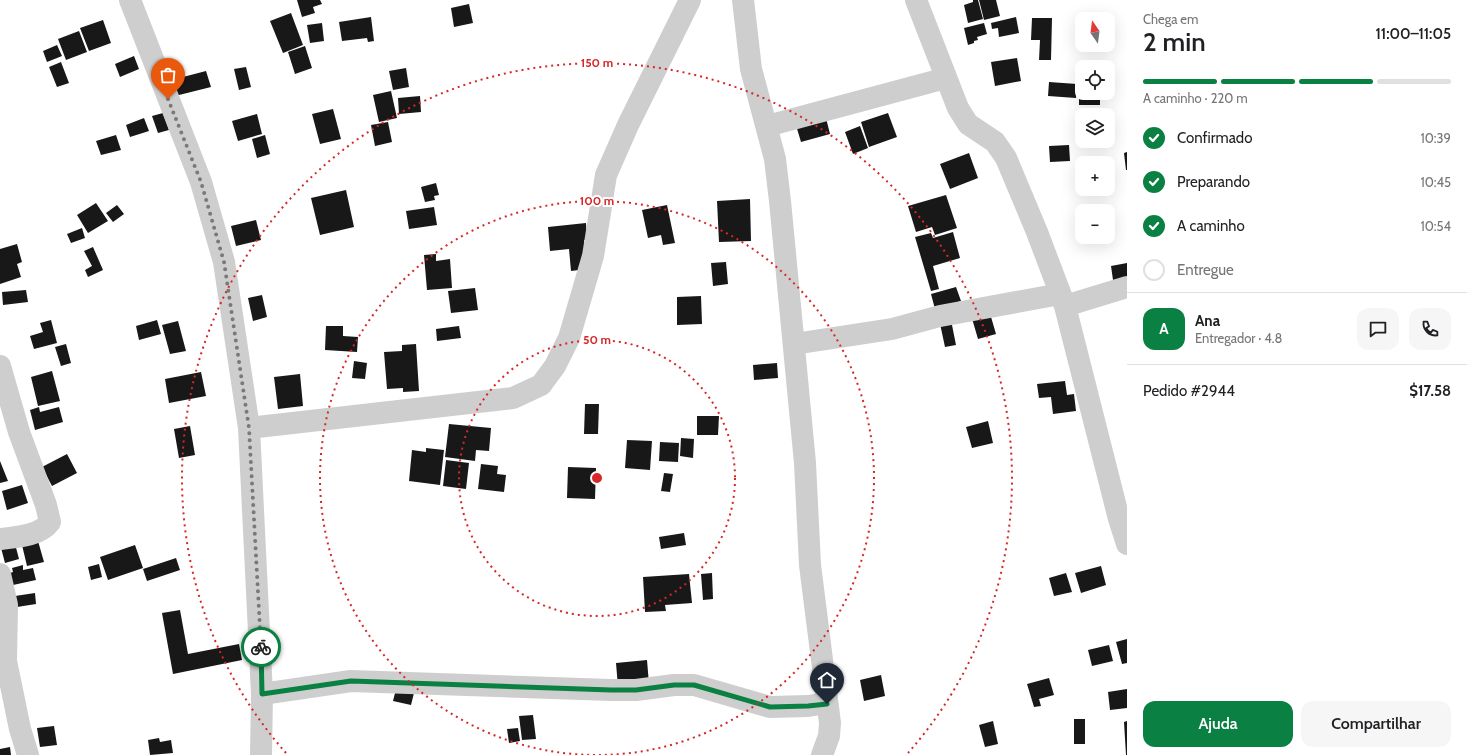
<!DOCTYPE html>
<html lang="pt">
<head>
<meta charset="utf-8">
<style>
  body { margin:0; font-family:Cabin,sans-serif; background:#f6f6f6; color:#202124; height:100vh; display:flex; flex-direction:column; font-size:15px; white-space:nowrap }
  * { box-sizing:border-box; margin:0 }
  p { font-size:13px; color:#757577 }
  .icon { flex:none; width:22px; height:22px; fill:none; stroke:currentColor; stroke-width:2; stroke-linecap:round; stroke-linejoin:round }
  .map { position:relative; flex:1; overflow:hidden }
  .side { display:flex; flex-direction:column; background:#fff; width:340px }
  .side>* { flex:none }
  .needle { width:26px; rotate:346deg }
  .controls { position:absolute; left:1075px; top:12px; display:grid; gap:8px }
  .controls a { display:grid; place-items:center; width:40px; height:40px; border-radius:8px; background:#fff; box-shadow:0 4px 16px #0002; font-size:20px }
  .pin { position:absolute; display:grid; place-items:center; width:34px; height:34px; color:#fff; margin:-41px -17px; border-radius:50% 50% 50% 0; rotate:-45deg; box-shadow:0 0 4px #0007 }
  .pin .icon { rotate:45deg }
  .courier { position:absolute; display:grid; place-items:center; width:40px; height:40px; margin:-20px; border:3px solid #0b8043; border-radius:50%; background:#fff; color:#222; box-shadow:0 1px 5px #0007 }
  .summary em { font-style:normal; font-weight:600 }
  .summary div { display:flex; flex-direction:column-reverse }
  .summary { display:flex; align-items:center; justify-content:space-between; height:68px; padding:0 16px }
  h1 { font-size:26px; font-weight:600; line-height:30px }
  .bar { display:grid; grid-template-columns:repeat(4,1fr); gap:6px 4px; align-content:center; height:48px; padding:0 16px }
  .bar i { height:5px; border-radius:3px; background:#e0e0e0 }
  .bar .selected { background:#0b8043 }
  .bar p { grid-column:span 4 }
  .line { display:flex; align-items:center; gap:10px; padding:0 16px; border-top:1px solid #e0e0e0 }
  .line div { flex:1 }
  .round { display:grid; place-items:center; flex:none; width:42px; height:42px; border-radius:12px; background:#f6f6f6 }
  ol { padding:0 16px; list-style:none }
  li { display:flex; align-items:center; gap:12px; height:44px }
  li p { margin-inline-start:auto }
  li .icon { padding:4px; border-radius:50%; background:#0b8043; color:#fff; stroke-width:4 }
  li:last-child { color:#757577 }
  li i { width:22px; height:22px; border:2px solid #e0e0e0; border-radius:50% }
  .cta { display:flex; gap:8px; margin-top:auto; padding:8px 16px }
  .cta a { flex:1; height:46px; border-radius:12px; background:#0b8043; color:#fff; font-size:16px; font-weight:600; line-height:46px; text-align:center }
  .cta a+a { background:#f6f6f6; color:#202124 }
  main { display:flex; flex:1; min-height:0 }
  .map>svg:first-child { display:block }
  .building { fill:#181818 }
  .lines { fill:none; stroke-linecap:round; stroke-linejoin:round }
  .minor { stroke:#cecece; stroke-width:22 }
  .done { stroke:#797979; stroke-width:4; stroke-dasharray:0 7.2 }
  .route { stroke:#0b8043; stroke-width:5 }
  .ring { fill:none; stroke:#d62828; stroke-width:2; stroke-dasharray:2 4 }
  .centre { fill:#d62828; stroke:#fff; stroke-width:2 }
  .ring-label { font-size:12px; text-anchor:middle; font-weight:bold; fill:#d62828; stroke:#fff; stroke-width:4; stroke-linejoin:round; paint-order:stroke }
</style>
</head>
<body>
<main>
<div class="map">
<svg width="1127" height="755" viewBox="0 0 1127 755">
  <rect width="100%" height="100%" fill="#fff"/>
  <path class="building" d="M297 0H320L322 4 313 7 315 13 302 17Z
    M973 0H978L983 19 968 23 964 5 973 2Z
    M979 0H996L1000 16 984 20Z
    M469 4 473 23 454 27 451 8Z
    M291 13 303 45 283 53 270 21Z
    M371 17 374 41 368 42 367 38 342 41 339 22Z
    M1016 17 1019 33 999 37 998 28 992 29 991 23Z
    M1032 18H1052L1051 60H1039L1040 40H1031Z
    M103 20 111 43 89 51 80 28Z
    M322 23 324 41 310 43 307 25Z
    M984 23 987 34 977 37 978 40 974 41V43L968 45 964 28Z
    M79 31 87 52 66 60 58 39Z
    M57 45 62 56 47 62 43 51Z
    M305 46 312 68 295 74 288 52Z
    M134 56 139 69 120 77 115 64Z
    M1017 58 1021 81 995 86 991 62Z
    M61 62 69 83 57 87 49 67Z
    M246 67 251 87 239 90 234 69Z
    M406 68 409 87 393 90 389 71Z
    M181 69 183 77 206 71 211 87 175 96 169 73Z
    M1049 82 1077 84 1076 98 1048 96Z
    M1079 85H1082V93H1100V105H1079Z
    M391 91 397 118 379 122 373 95Z
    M420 96 421 112 399 114 398 98Z
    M333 109 341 139 320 144 312 114Z
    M163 113 169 130 158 133 152 116Z
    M888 113 897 137 869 147 861 122Z
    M257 114 262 134 238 141 232 121Z
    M825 114 830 134 801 142 795 122Z
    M144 118 149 131 130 137 126 125Z
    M388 122 392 142 375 146 371 125Z
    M860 126 868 148 853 154 845 132Z
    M116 135 121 150 101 155 96 141Z
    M265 135 270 154 257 158 252 139Z
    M1069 145 1070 161 1050 162 1049 146Z
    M1127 152V170H1126L1124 153Z
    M969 153 978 178 950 189 940 164Z
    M436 183 439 195 434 196 435 200 425 202 421 187Z
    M346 190 354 227 320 235 311 198Z
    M946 195 957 228 935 235 932 227 916 232 908 206Z
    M750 199 751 241 719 242 717 201Z
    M96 203 108 221 88 233 77 215Z
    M117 205 124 214 113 222 106 213Z
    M667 205 675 243 663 245 661 235 648 238 642 210Z
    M434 207 437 225 409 229 406 211Z
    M256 220 261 240 236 246 231 226Z
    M586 223 587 240H584L587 269 571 271 569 249 550 251 548 227Z
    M82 228 85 238 71 243 67 234Z
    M953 232 960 258 933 266 939 289 931 291 915 237 931 233 933 238Z
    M17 244 22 262 17 264 21 277 0 284V249Z
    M93 247 103 270 88 277 85 270 92 266 84 251Z
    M436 254V261L450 259 452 288 427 290 424 255Z
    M726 262 728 284 713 286 711 263Z
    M1127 263V278L1113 280 1111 266Z
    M956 287 961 301 935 309 931 294Z
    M475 288 478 310 451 313 448 291Z
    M26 290 28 302 3 305 2 292Z
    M262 295 267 317 253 321 248 298Z
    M701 296 702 324 677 325V297Z
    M989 310 996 334 978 339 971 315Z
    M939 319 952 325 956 345 945 347Z
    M51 320 57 343 34 349 30 336 43 332 40 323Z
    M157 320 161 334 139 340 136 326Z
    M178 321 186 351 170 354 162 325Z
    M326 326H343V336L358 337 357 352 325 350Z
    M459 326 461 338 437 341 436 329Z
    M66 344 71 363 61 366 55 347Z
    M416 344 419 391 403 392V388L387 389 384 352 402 351V345Z
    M354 361 367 363 365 379 352 378Z
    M777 363 778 378 754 380 753 365Z
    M52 371 60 401 38 406 31 377Z
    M201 372 206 396 169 403 165 379Z
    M300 374 303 406 278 409 274 377Z
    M1065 381 1067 395 1074 394 1076 411 1053 414 1051 397 1039 398 1037 384Z
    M585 404H599L598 434H584Z
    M39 407 40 412 59 407 63 422 35 430 30 410Z
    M697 416H719L718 435H697Z
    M988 421 993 443 972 448 966 427Z
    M449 424 491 428 489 451 476 450 475 461 445 457Z
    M190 426 195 455 179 458 174 429Z
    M681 438 694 439 693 458 680 456Z
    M627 440 652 441 650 470 625 468Z
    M660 442 679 443 678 462 659 461Z
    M426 448 444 450 440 485 409 481 412 450 426 452Z
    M67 454 77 473 52 486 42 467Z
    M446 460 469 463 466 489 443 486Z
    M0 461 8 481 0 483Z
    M481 464 498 466 497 474 506 475 504 492 478 489Z
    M568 467 596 468 595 499 567 498Z
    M664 473 673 474 670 492 661 491Z
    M22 485 28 503 7 510 2 491Z
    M684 533 686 545 661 549 659 537Z
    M14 540 19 559 5 563 0 544Z
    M38 541 44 562 27 566 22 545Z
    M135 545 143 568 108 580 100 557Z
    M176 558 180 570 147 581 143 569Z
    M99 564 102 577 91 580 88 567Z
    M23 565V570L33 568 36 580 13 585 10 573 13 572 12 568Z
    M1101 566 1106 585 1081 593 1075 573Z
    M712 573 713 599 703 600 701 574Z
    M1066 573 1072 592 1054 596 1049 578Z
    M689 574 692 603 665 605 666 611 645 612 643 577Z
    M35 593 36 604 17 607 15 596Z
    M180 610 188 654 239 644 242 660 173 674 162 613Z
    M1127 639V663L1122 664 1116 642Z
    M1109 645 1113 661 1092 666 1088 650Z
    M647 660 649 684 618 687 616 663Z
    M881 675 885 696 864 701 860 680Z
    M1049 678 1054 695 1039 699 1041 706 1034 707 1027 684Z
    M396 689 414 693 411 705 393 701Z
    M1127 689V708L1110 710 1108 692Z
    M533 715 536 739 522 740 519 716Z
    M1074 719H1085V744H1074Z
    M993 721 998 744 985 747 979 725Z
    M1127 721V755H1126L1124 722Z
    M54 726 57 745 40 747 37 728Z
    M518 728 520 741 509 743 507 729Z
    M159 738 160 742 171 740 173 753 150 755 148 740Z
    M10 747 11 755H0V749Z"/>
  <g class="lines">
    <path class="minor" d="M130 0 201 182 224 262 249 428 262 694 261 755
      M743 0 751 69 775 159 780 201 805 463 810 565 830 723 829 736 822 755
      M916 0 958 108 968 124 995 142 1006 158 1037 232 1065 306 1119 519 1127 544
      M767 126 946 78
      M1065 306 1127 287
      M794 344 892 329 940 316 1060 294
      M0 366 19 432 46 505 50 522C40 536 16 537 0 539
      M249 428 513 398 541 385 555 366 569 338 593 256 606 175 628 125 690 0
      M0 574 7 605 6 661 20 729 28 755
      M262 694 351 681 611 690H636L674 685H694L770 707 808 706 827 703"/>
  </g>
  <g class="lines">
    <path class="done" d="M168 99 201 182 224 262 249 428 261 647"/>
    <path class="route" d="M261 647 262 694 351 681 611 690H636L674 685H694L770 707 808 706 827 704"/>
  </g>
  <g class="ring">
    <circle cx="597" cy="478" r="138"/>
    <path d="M595 755A277 277 0 1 1 599 755"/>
    <path d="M286 753A415 415 0 1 1 908 753"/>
  </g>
  <circle cx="597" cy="478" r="6" class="centre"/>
  <g class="ring-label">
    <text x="597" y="67">150 m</text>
    <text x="597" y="205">100 m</text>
    <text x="597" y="344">50 m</text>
  </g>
</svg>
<div class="controls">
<a><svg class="needle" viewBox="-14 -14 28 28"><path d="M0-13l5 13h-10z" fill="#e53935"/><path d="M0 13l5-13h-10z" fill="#757577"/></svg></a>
<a><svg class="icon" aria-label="locate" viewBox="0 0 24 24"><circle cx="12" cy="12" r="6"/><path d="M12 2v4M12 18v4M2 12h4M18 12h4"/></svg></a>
<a><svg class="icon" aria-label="layers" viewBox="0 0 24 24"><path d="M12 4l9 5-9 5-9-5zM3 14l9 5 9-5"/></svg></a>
<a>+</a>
<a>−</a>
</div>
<div class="pin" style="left:168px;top:99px;background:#ea580c"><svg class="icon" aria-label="bag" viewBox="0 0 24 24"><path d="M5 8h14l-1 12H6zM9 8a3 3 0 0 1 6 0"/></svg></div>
<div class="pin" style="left:827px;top:704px;background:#1f2937"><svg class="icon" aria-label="home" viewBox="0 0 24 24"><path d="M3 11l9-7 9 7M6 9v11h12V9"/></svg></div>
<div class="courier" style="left:261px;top:647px"><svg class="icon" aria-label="bike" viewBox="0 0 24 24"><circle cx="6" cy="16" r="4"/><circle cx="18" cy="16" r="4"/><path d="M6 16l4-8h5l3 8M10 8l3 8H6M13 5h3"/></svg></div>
</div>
<section class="side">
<div class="summary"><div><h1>2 min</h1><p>Chega em</p></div><em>11:00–11:05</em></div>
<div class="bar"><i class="selected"></i><i class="selected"></i><i class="selected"></i><i></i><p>A caminho · 220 m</p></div>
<ol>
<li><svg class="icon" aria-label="check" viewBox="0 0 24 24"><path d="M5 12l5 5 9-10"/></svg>Confirmado<p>10:39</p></li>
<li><svg class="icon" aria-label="check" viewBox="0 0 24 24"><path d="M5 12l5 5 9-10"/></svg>Preparando<p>10:45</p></li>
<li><svg class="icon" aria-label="check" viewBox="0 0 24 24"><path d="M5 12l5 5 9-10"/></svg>A caminho<p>10:54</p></li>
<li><i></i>Entregue</li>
</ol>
<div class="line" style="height:72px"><b class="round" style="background:#0b8043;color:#fff">A</b><div><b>Ana</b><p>Entregador · 4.8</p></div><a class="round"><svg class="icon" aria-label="chat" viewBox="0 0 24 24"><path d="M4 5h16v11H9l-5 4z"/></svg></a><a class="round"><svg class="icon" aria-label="phone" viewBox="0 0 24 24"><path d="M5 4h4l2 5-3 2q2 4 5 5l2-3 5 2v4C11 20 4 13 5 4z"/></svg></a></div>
<div class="line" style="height:52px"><div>Pedido #2944</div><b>$17.58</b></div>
<div class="cta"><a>Ajuda</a><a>Compartilhar</a></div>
</section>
</main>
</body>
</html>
